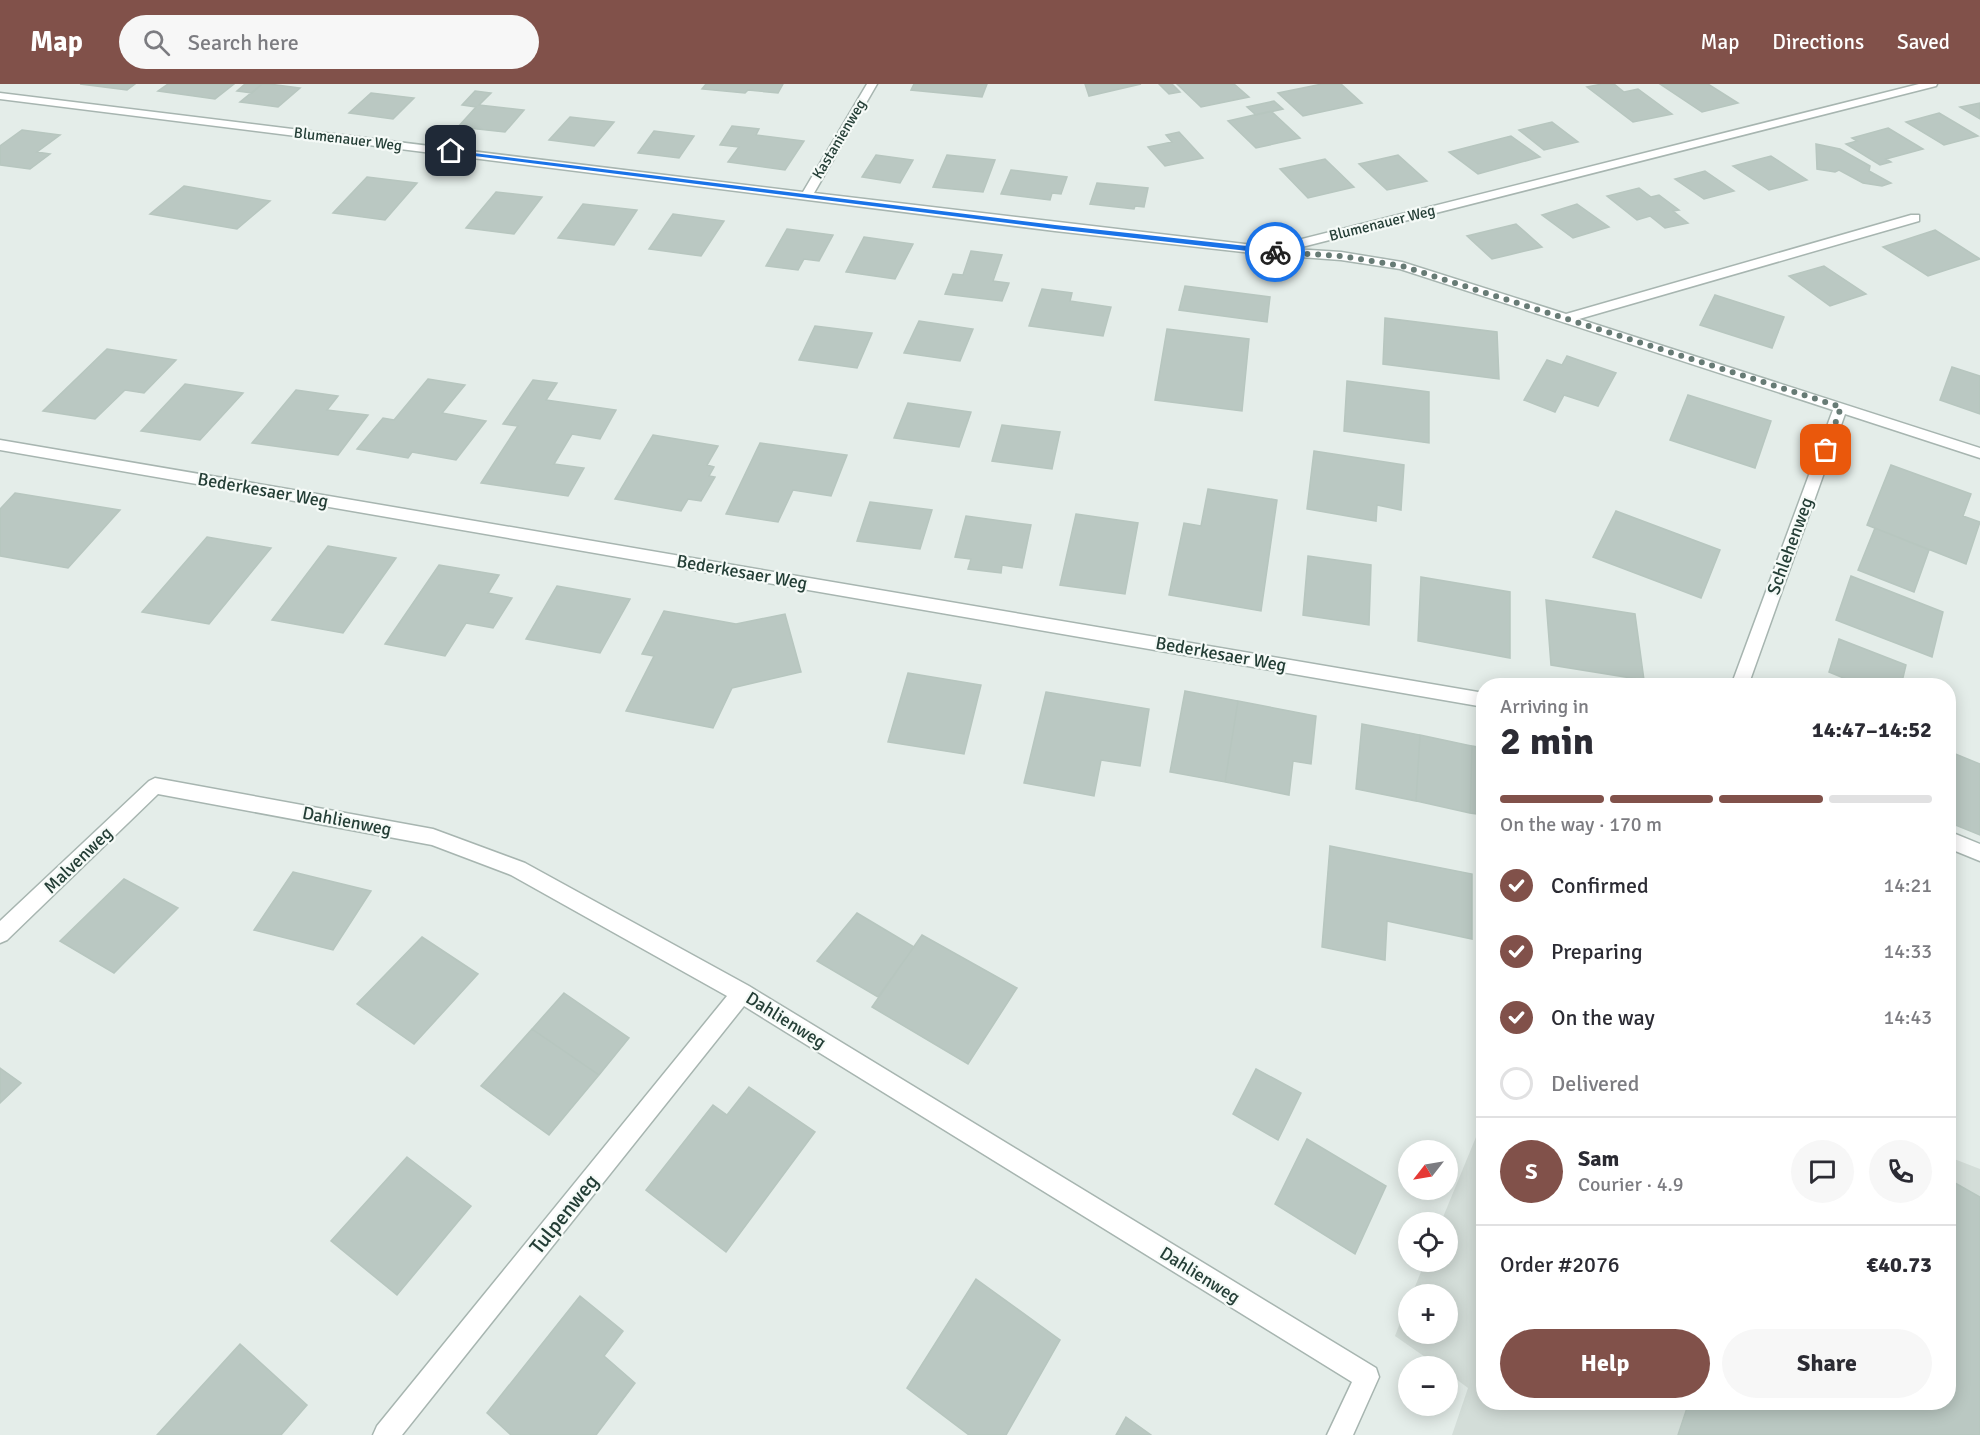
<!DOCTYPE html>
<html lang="en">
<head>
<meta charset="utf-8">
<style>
  body { margin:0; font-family:Signika,sans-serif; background:#f7f7f7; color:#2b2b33; height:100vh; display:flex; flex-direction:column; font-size:22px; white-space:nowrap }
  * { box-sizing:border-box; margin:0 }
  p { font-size:20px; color:#7c7c81 }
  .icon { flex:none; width:33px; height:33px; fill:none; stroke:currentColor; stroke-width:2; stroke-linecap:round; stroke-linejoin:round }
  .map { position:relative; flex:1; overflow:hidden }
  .panel { position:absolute; left:1476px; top:594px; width:480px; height:732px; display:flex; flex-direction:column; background:#fff; border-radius:24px; box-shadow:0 3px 15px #0003 }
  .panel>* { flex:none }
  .needle { width:39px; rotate:239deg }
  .buttons { position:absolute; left:1398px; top:1056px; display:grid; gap:12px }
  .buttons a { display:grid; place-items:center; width:60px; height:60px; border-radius:50%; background:#fff; box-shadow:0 3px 15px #0003; font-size:30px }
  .pin { position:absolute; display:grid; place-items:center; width:51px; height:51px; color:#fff; margin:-26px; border-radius:12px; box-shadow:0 3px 9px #0006 }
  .courier { position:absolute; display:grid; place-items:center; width:60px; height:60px; margin:-30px; border:4px solid #1a73e8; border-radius:50%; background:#fff; color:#222; box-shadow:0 2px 8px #0007 }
  .summary em { font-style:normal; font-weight:700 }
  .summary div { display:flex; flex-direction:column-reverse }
  .summary { display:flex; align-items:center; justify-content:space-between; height:102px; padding:0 24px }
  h1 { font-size:39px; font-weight:700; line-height:45px }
  .bar { display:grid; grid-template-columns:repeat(4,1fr); gap:9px 6px; align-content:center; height:72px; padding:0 24px }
  .bar i { height:8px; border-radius:4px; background:#e1e1e2 }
  .bar .on { background:#81514a }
  .bar p { grid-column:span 4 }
  .line { display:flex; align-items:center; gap:15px; padding:0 24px; border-top:2px solid #e1e1e2 }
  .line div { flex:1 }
  .round { display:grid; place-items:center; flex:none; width:63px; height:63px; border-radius:32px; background:#f7f7f7 }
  ol { padding:0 24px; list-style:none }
  li { display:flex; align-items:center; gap:18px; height:66px }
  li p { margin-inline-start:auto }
  li .icon { padding:6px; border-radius:50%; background:#81514a; color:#fff; stroke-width:4 }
  li:last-child { color:#7c7c81 }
  li i { width:33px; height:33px; border:3px solid #e1e1e2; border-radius:50% }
  .cta { display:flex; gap:12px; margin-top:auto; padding:12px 24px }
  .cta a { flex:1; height:69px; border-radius:36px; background:#81514a; color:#fff; font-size:24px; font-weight:700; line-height:69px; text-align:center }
  .cta a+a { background:#f7f7f7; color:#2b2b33 }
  header { display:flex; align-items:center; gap:36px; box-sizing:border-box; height:84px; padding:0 30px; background:#81514a; color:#fff }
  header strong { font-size:28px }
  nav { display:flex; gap:33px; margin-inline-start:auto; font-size:21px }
  .search { width:420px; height:54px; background:#f7f7f7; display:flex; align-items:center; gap:15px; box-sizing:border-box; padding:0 21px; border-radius:33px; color:#7c7c81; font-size:22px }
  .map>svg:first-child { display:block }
  .built { fill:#d3ddd8 }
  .building { fill:#bac8c2; stroke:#b7c6bf; stroke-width:1.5 }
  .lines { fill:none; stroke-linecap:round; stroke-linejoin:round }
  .minor-casing { stroke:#a7b5b0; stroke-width:3 }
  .minor { fill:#fff; fill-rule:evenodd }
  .route { fill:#1a73e8 }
  .done { stroke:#677b75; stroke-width:6; stroke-dasharray:0 10.8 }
  .labels { text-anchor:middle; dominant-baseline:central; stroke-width:4.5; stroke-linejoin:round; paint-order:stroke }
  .far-street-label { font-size:15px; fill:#243e36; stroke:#f5faf7 }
  .street-label { font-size:18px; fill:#243e36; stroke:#f5faf7 }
  .near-street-label { font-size:21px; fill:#243e36; stroke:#f5faf7 }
</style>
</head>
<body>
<header>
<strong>Map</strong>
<div class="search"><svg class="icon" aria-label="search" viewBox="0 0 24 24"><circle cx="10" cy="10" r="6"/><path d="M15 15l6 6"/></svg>Search here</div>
<nav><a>Map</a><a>Directions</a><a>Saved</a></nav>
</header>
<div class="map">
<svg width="1980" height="1351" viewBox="0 0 1980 1351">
  <rect width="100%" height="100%" fill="#e4ede9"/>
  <path class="built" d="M1483 1036 1484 1318H1948L1949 1073 1980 1085V1351H1452L1468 1304 1448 1289V1282H1438L1395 1252 1408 1218V1250H1448V1210H1412L1425 1178H1448V1138H1441Z"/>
  <path class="building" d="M80 0H135L127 6Z
    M168 0H234L215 15 158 7Z
    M245 0H262L252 9 237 7Z
    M262 0H269L300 4 278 23 240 18Z
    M706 0H783L778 9 748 6 745 9 702 5Z
    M914 0H987L982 13 911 6Z
    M1085 0H1141L1089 12Z
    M1159 0H1172L1180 8 1169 10Z
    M1177 0H1234L1249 13 1201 23Z
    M1322 0H1341L1362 19 1303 32 1278 9Z
    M1602 0H1614L1624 8 1638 5 1672 30 1633 38 1587 3Z
    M1660 0H1708L1738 19 1702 28Z
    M475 7 491 9 479 21 524 26 505 48 458 43 476 23 462 21Z
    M371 9 414 14 393 35 349 29Z
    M1274 17 1283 25 1256 31 1247 23Z
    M1980 19V35L1960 23Z
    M1271 27 1300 54 1256 64 1228 37Z
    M1939 29 1978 52 1944 61 1906 38Z
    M570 33 614 38 594 62 549 56Z
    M1552 38 1578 58 1544 66 1519 46Z
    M732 42 759 45 756 51 804 57 785 86 728 78 739 63 720 61Z
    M1888 44 1923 65 1886 75 1891 78 1880 81 1846 60 1857 57 1852 54Z
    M22 46 60 51 37 68 50 70 30 85 0 81V62Z
    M654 47 694 52 679 74 638 69Z
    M1179 48 1203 74 1165 82 1148 63 1172 58 1166 51Z
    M1511 52 1540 73 1478 90 1449 68Z
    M1816 60 1840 65 1870 82 1869 87 1891 99 1882 102 1863 99 1839 86 1835 88 1817 85Z
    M876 71 913 76 900 99 862 93Z
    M947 71 995 76 983 108 933 103Z
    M1398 71 1427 97 1387 106 1359 80Z
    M1771 72 1807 96 1769 106 1733 82Z
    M1325 75 1354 103 1308 114 1280 85Z
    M1011 86 1067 93 1061 110 1052 109 1050 116 1001 110Z
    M1705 87 1734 107 1704 115 1675 95Z
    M367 93 417 99 385 136 333 129Z
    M1097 99 1148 104 1144 123 1135 122 1134 125 1090 120Z
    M184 102 270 117 237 145 150 130Z
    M1639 104 1651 113 1659 111 1679 126 1673 127 1688 139 1665 144 1650 132 1637 136 1607 112Z
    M496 108 542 113 514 150 466 144Z
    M583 120 637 126 614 161 558 154Z
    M1577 120 1609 143 1573 154 1542 131Z
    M673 130 724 137 701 172 649 165Z
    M1516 140 1542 163 1492 175 1467 152Z
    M787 145 833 151 819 177 804 175 798 186 766 182Z
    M1935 146 1980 175 1928 192 1883 163Z
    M864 153 913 160 895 195 846 188Z
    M971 167 1002 171 993 197 1009 199 1002 217 945 210 953 190 963 191Z
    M1824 182 1866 210 1830 222 1789 192Z
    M1185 202 1270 213 1267 238 1179 226Z
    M1042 205 1072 209 1070 217 1111 223 1103 252 1029 242Z
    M1715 211 1784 233 1772 264 1700 241Z
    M1385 234 1497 248 1499 295 1383 280Z
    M919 237 973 245 960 277 904 269Z
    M815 242 872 249 857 284 799 276Z
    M1167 245 1249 255 1242 327 1155 316Z
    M107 265 176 276 144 309 125 306 95 335 43 327Z
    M1567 272 1616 289 1598 322 1564 311 1555 328 1524 316 1547 276 1562 281Z
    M1952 283 1980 292V330L1940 316Z
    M428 295 465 301 442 329 486 337 456 376 412 368 408 374 357 365 383 334 394 336Z
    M533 296 557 299 546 316 616 326 600 355 572 350 554 380 584 384 568 412 481 399 518 342 503 340Z
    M1347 297 1429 308V359L1344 347Z
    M185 300 243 309 200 356 141 347Z
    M296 306 338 312 327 326 368 331 338 371 252 359Z
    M1688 311 1771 337 1755 384 1670 356Z
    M908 319 971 328 959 363 894 354Z
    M1002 341 1060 348 1052 385 992 377Z
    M653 351 718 362 707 381 714 383 709 392 715 393 701 417 688 415 681 427 615 415Z
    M760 359 847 371 831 412 793 406 778 438 726 430Z
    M1314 367 1404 381 1401 426 1377 421 1376 437 1307 425Z
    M1891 381 1971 410 1963 432 1980 438 1966 480 1867 441Z
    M1208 405 1277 416 1261 527 1169 511 1184 439 1201 442Z
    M15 409 120 426 68 484 0 472V425Z
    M870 418 932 426 920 465 857 457Z
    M1616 427 1720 466 1701 514 1593 473Z
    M1076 430 1138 439 1125 510 1060 501Z
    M966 432 1031 441 1022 484 1002 481 1001 489 968 485 971 475 955 473Z
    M1875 444 1929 466 1914 508 1858 486Z
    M207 453 271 464 209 540 142 528Z
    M328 462 396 474 343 549 272 536Z
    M1308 472 1371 481 1369 541 1303 531Z
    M439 481 499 491 488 509 512 514 493 544 466 539 445 572 385 560Z
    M1851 492 1943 528 1932 573 1836 536Z
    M1421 493 1510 508V574L1418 557Z
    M557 502 630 515 600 569 526 555Z
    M1546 516 1635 530 1644 596 1551 581Z
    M664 527 736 540 785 530 801 588 732 604 713 644 626 627 654 572 642 570Z
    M1839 555 1906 581 1901 602H1863L1829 588Z
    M908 589 981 601 964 670 888 658Z
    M1185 607 1238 617 1225 698 1170 688Z
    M1046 608 1149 625 1140 682 1101 676 1094 712 1024 699Z
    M1238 617 1316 632 1311 680 1293 677 1289 711 1225 698Z
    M1362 640 1420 651 1416 717 1356 705Z
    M1420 651 1472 662 1470 729 1416 717Z
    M1472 662 1484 664V731L1470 729Z
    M1948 667 1980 680V751L1948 738Z
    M1330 762 1472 790V855L1387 837 1385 876 1322 863Z
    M293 788 371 807 333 866 254 846Z
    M124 795 178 824 114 889 60 857Z
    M857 829 914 863 878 913 817 877Z
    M922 851 1017 904 968 980 872 923Z
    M422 853 478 890 414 960 357 920Z
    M564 909 629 954 599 991 532 945Z
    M532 945 599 991 549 1051 481 1002Z
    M0 984 21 999 0 1019Z
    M1256 985 1301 1009 1278 1056 1233 1030Z
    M749 1003 815 1048 726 1168 646 1106 713 1021 727 1031Z
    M1307 1055 1386 1102 1355 1170 1275 1120Z
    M407 1073 471 1122 397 1211 331 1157Z
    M1948 1095 1980 1113V1351H1678L1689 1318H1948Z
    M976 1195 1060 1256 1006 1351H969L907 1304Z
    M580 1212 623 1247 604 1272 635 1299 596 1351H511L487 1329Z
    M240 1260 307 1321 281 1351H157Z
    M1126 1333 1151 1351H1116Z"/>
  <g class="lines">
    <defs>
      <path id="minor" d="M867 0H877L814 109 1270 163 1919 0H1937L1936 2 1294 165 1341 168 1402 178 1566 230 1911 131H1919V137L1579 235 1980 364V374L1845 330 1748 602H1731L1833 326 1400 185 1341 176 1287 172 1281 168 1270 171 1055 147 0 15V9L803 108Z
        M0 356 1484 609V623L0 366Z
        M155 694 433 745 525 779 749 902 1376 1284 1379 1293 1353 1351H1327L1352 1298 744 922 402 1351H373L377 1342 727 912 511 791 432 761 158 710 7 856 0 859V837L149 697Z
        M1948 747 1980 760V777L1948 764Z"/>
    </defs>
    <use href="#minor" class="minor-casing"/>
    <use href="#minor" class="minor"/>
  </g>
  <path class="route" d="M449 66 1055 141 1275 165 1278 168 1275 170 1055 145 451 69Z"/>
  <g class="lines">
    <path class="done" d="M1275 168 1341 172 1402 182 1841 323 1826 366"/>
  </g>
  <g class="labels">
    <g class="far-street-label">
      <text transform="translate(348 55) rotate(7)">Blumenauer Weg</text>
      <text transform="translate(839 55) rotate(-59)">Kastanienweg</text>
      <text transform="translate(1382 139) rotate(-14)">Blumenauer Weg</text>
    </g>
    <g class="street-label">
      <text transform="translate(263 406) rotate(10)">Bederkesaer Weg</text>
      <text transform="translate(1790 462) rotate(-70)">Schlehenweg</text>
      <text transform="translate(742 488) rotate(10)">Bederkesaer Weg</text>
      <text transform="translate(1221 570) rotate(10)">Bederkesaer Weg</text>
      <text transform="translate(347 737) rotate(11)">Dahlienweg</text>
      <text transform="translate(78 776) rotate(-44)">Malvenweg</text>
      <text transform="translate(786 936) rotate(32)">Dahlienweg</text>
      <text transform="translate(1200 1191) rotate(32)">Dahlienweg</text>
    </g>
    <g class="near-street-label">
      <text transform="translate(564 1130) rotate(-51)">Tulpenweg</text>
    </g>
  </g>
</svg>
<div class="buttons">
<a><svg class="needle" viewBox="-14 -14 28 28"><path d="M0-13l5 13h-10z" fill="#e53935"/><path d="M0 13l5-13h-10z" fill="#7c7c81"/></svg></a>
<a><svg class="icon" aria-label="locate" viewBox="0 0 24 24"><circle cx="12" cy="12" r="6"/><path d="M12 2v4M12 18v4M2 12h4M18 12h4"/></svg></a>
<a>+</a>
<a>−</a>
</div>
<div class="pin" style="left:1826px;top:366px;background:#ea580c"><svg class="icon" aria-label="bag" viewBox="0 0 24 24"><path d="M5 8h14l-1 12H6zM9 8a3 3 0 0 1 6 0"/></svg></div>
<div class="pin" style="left:451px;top:67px;background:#1f2937"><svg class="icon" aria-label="home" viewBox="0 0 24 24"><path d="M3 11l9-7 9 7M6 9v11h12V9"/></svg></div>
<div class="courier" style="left:1275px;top:168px"><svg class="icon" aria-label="bike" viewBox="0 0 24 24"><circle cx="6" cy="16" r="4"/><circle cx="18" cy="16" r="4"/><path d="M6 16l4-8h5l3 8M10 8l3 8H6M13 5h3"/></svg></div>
<section class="panel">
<div class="summary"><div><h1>2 min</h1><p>Arriving in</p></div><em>14:47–14:52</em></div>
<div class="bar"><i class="on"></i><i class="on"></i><i class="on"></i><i></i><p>On the way · 170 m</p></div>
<ol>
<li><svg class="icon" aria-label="check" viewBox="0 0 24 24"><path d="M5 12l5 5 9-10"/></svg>Confirmed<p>14:21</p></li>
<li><svg class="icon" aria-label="check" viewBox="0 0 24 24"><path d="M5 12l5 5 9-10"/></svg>Preparing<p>14:33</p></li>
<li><svg class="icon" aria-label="check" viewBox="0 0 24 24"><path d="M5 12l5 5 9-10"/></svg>On the way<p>14:43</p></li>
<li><i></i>Delivered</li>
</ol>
<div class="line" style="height:108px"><b class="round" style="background:#81514a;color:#fff">S</b><div><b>Sam</b><p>Courier · 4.9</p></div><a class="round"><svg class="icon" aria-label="chat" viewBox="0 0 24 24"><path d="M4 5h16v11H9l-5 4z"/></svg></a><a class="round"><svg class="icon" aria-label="phone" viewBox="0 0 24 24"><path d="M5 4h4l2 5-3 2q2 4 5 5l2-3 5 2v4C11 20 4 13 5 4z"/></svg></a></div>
<div class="line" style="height:78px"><div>Order #2076</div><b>€40.73</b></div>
<div class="cta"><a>Help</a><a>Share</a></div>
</section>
</div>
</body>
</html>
